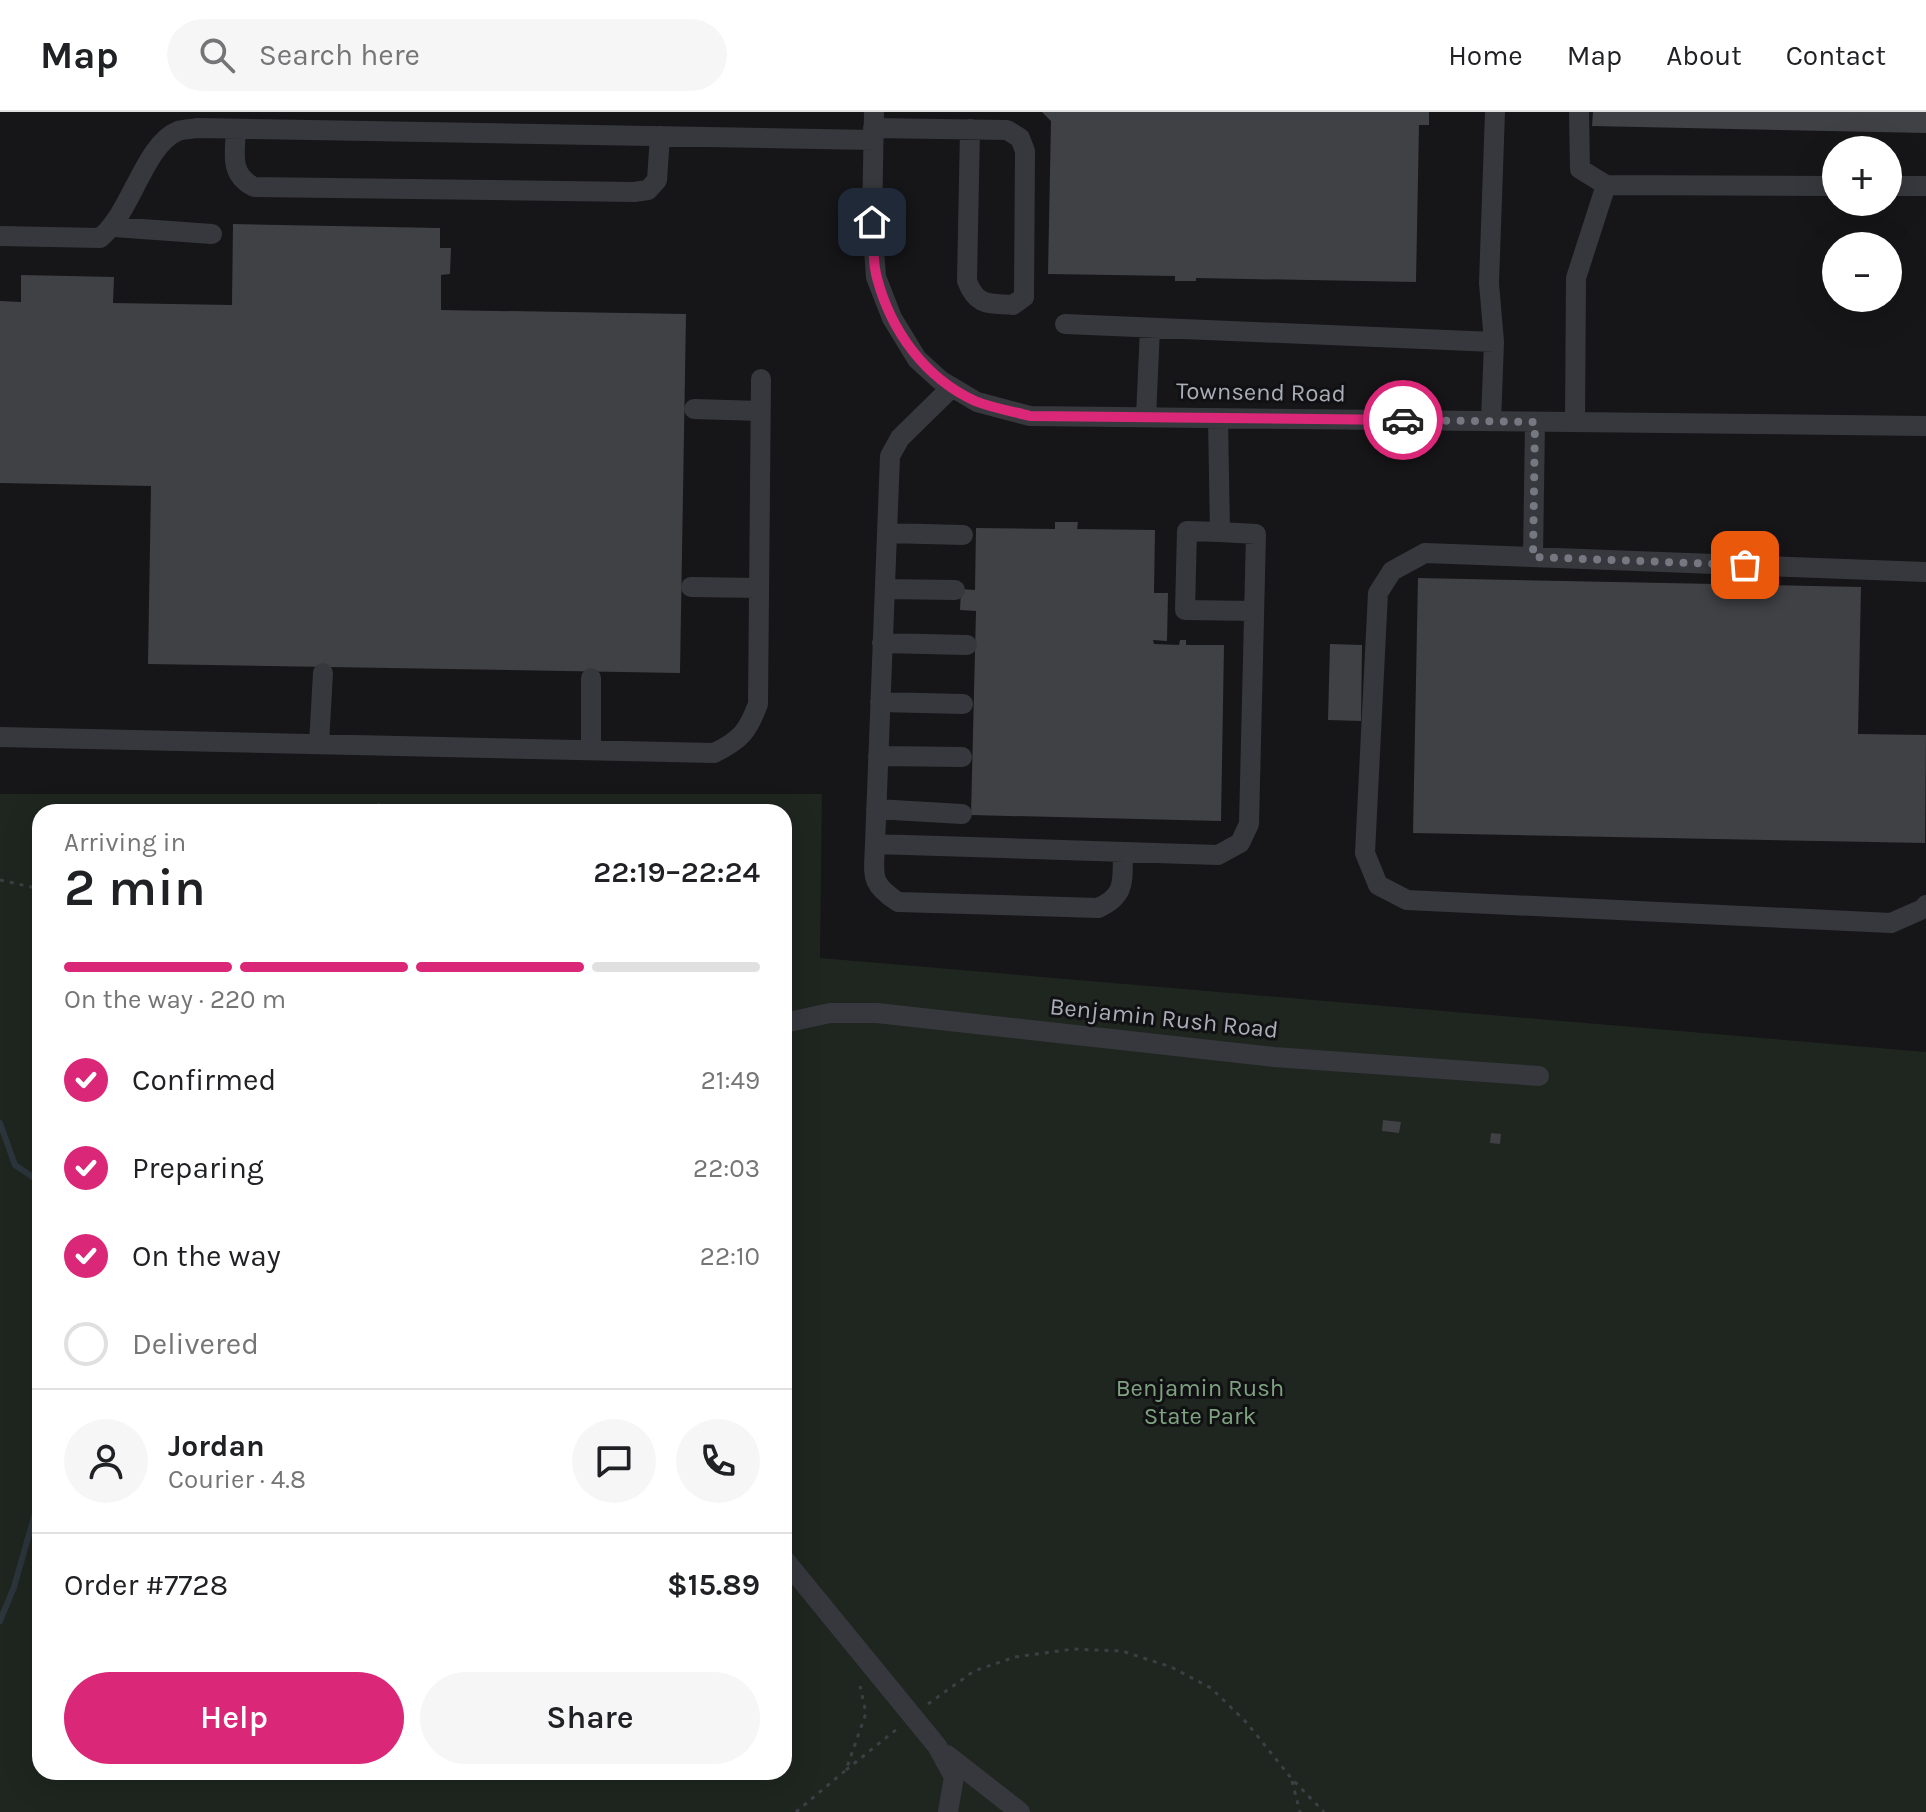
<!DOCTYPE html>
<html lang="en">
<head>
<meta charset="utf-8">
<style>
  body { margin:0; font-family:Karla,sans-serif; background:#f6f6f6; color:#202124; height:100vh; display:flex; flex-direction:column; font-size:30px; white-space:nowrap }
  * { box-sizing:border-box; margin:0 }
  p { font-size:26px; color:#757577 }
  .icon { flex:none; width:44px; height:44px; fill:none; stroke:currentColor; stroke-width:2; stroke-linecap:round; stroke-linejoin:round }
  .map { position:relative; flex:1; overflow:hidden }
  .panel { position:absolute; left:32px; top:692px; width:760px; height:976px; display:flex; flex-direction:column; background:#fff; border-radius:24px; box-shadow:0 8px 32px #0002 }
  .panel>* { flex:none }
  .controls { position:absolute; left:1822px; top:24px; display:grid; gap:16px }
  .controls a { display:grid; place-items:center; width:80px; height:80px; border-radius:50%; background:#fff; box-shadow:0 8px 32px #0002; font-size:40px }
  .pin { position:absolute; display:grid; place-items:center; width:68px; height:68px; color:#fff; margin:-34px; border-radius:16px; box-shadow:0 4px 12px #0006 }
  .courier { position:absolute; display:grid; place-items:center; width:80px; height:80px; margin:-40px; border:6px solid #db2777; border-radius:50%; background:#fff; color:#222; box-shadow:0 2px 10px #0007 }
  .headline em { font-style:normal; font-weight:600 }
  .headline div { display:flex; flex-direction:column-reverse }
  .headline { display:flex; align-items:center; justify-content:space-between; height:136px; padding:0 32px }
  h1 { font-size:52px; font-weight:600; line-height:60px }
  .bar { display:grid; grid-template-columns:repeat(4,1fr); gap:12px 8px; align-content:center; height:96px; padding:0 32px }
  .bar i { height:10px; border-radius:6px; background:#e0e0e0 }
  .bar .current { background:#db2777 }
  .bar p { grid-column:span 4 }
  .line { display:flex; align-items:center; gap:20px; padding:0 32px; border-top:2px solid #e0e0e0 }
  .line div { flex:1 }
  .round { display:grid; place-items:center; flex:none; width:84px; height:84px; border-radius:42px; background:#f6f6f6 }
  ol { padding:0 32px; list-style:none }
  li { display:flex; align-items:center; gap:24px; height:88px }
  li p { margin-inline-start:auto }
  li .icon { padding:8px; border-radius:50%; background:#db2777; color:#fff; stroke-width:4 }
  li:last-child { color:#757577 }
  li i { width:44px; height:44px; border:4px solid #e0e0e0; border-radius:50% }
  .primary-button { display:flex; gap:16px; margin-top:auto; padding:16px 32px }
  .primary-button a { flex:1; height:92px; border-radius:48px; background:#db2777; color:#fff; font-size:32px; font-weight:600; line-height:92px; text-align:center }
  .primary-button a+a { background:#f6f6f6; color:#202124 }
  header { display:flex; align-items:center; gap:48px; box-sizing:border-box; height:112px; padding:0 40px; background:#fff; border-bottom:2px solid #e0e0e0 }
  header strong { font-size:38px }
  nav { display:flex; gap:44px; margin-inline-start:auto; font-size:28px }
  .search { width:560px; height:72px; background:#f6f6f6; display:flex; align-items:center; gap:20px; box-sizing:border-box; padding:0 28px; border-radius:44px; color:#757577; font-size:30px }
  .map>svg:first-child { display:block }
  .green { fill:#1e261f; fill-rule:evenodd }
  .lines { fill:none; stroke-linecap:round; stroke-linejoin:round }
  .stream { stroke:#2c353c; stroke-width:6 }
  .building { fill:#404145 }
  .path { stroke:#3d3f44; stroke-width:3; stroke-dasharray:4 6; stroke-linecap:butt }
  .minor { stroke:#37383d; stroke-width:20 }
  .done { stroke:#757880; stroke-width:8; stroke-dasharray:0 14.4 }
  .route { stroke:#db2777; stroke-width:10 }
  .labels { text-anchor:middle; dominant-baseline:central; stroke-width:6; stroke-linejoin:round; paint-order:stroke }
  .street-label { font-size:24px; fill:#a8adb8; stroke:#111113 }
  .park-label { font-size:24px; fill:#7fa381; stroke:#111113 }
</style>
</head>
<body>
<header>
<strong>Map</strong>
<div class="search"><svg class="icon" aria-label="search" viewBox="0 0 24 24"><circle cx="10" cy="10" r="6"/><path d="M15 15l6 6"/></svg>Search here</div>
<nav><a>Home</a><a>Map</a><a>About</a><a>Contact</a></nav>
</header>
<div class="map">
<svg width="1926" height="1700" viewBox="0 0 1926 1700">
  <rect width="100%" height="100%" fill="#161618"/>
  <path class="green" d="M0 682H822L820 846 1926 940V1700H0ZM40 700H784V1660H40Z"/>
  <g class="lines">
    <path class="stream" d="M0 1011 15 1053 40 1070
      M0 1509 14 1475 40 1384"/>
  </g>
  <path class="building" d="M1042 0H1429V13H1419L1416 170 1196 166V169H1175V164L1048 162 1051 9Z
    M1593 0H1926V21L1592 14Z
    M233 112 440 116V136H451L450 162 441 163V198L686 202 680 561 148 552 151 374 0 371V189L21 190V163L114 165 113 191 232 193Z
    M1055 410H1078L1077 417 1155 418 1154 481H1168L1167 529 1153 528 1154 532 1179 533 1180 528H1186V533H1224L1221 709 971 703 976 499 960 498 961 477 975 478 976 416 1055 417Z
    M1418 466 1861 475 1858 622 1926 623 1925 731 1413 721Z
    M1330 532 1362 533 1361 609 1328 608Z
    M1383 1008 1401 1010 1399 1021 1382 1019Z
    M1491 1021 1501 1022 1500 1032 1490 1031Z"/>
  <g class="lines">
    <path class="path" d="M369 700 380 692
      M0 768 40 777
      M928 1592 974 1559 1015 1545 1073 1537 1122 1539 1171 1555 1211 1576 1247 1611 1291 1666 1324 1700
      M846 1658 897 1617
      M1292 1669 1300 1700
      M796 1700 846 1658 866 1601 860 1574"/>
    <path class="minor" d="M874 0 872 110 876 165 892 206 917 247 940 268 977 290 1030 304 1926 314
      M1579 0 1580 57 1606 73 1836 74
      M873 16 1007 18 1020 26 1025 39 1024 185 1013 193C989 191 977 195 967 169L970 17
      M236 17C235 42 229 62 254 75L634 80 648 78 657 68 660 24
      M1888 74H1926
      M114 115 212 122
      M0 124 100 126C132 100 144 33 178 19 184 17 192 17 197 16L873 28
      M1065 212 1494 230
      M952 275 900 326 890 344 875 732 1218 743 1240 731 1249 712 1256 422 1220 420 1218 306
      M694 297 760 299
      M1146 305 1150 216
      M1491 309 1494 230 1489 171 1495 0
      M1575 310 1576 166 1606 73
      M1220 420 1187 419 1185 498 1254 499
      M887 421 963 423
      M1533 445 1535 310
      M1926 460 1425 441 1392 459 1378 481 1365 741 1378 773 1407 788 1891 811 1923 797 1926 793
      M691 475 759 476
      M885 477 955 478
      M882 531 967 533
      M591 566V638
      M880 590 963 592
      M0 625 714 641C741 628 748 619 758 592L761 267
      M319 632 323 561
      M878 644 962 645
      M876 697 962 702
      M875 732C874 764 869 771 898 790L1098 796C1127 783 1122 768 1123 740
      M784 911 830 901H877L1274 945 1539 964
      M784 1447 937 1634 954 1665 948 1700
      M947 1643 1020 1700"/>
  </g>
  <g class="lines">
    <path class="done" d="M1403 308 1535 310 1533 445 1745 453"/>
    <path class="route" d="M872 110C874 128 872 149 877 166 891 219 925 266 975 289 992 296 1012 299 1030 304L1403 308"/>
  </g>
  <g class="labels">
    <g class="street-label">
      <text transform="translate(1261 280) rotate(1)">Townsend Road</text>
      <text transform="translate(1164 906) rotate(6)">Benjamin Rush Road</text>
    </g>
    <g class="park-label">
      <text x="1200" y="1276">Benjamin Rush<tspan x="1200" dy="28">State Park</tspan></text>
    </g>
  </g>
</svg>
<div class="controls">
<a>+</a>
<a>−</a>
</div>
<div class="pin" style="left:1745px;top:453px;background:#ea580c"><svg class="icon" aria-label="bag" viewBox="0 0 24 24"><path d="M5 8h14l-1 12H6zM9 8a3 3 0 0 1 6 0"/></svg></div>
<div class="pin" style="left:872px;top:110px;background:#1f2937"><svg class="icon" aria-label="home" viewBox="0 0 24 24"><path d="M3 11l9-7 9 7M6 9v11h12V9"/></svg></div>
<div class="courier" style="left:1403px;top:308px"><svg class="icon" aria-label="car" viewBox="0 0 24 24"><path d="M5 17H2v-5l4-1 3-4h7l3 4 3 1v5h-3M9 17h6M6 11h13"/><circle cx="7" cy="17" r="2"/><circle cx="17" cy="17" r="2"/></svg></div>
<section class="panel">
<div class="headline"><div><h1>2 min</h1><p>Arriving in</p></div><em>22:19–22:24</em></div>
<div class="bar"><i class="current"></i><i class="current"></i><i class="current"></i><i></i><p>On the way · 220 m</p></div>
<ol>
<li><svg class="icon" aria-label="check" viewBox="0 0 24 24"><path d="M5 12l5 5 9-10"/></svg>Confirmed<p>21:49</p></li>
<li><svg class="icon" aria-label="check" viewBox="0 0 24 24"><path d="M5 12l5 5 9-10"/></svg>Preparing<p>22:03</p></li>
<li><svg class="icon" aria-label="check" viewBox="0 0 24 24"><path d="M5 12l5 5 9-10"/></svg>On the way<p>22:10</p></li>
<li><i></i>Delivered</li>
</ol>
<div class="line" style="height:144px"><a class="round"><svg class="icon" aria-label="person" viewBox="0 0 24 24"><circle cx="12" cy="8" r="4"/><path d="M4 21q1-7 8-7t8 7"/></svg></a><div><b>Jordan</b><p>Courier · 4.8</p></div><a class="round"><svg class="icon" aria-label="chat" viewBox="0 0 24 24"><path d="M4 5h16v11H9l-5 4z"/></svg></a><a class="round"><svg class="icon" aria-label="phone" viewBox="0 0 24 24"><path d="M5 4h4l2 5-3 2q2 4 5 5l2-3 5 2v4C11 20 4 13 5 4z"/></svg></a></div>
<div class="line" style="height:104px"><div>Order #7728</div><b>$15.89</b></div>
<div class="primary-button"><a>Help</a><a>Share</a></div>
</section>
</div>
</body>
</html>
